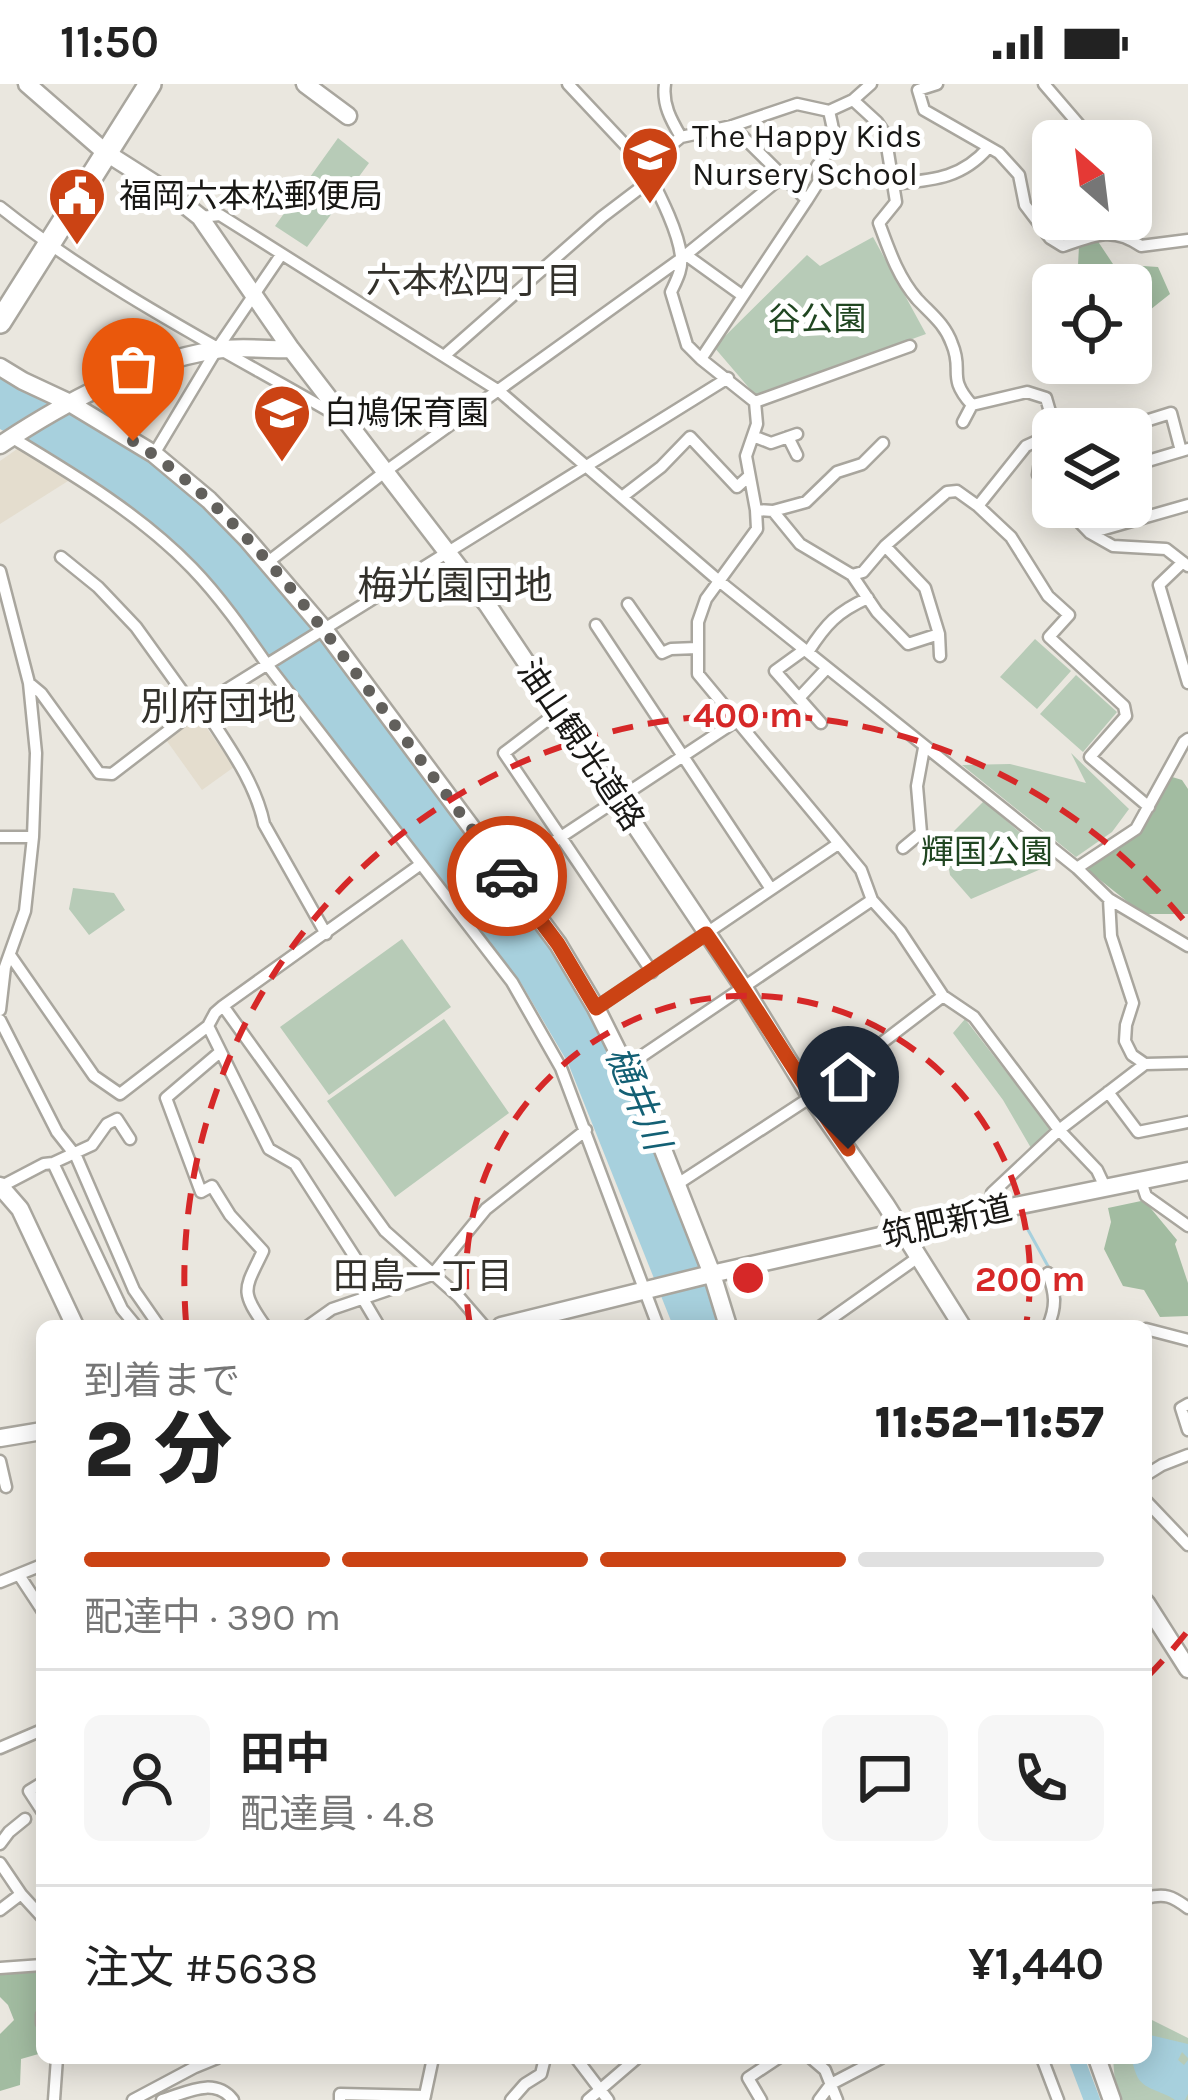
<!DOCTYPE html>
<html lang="ja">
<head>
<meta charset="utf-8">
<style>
  body { margin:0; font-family:Karla,"Noto Sans JP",sans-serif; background:#f6f6f6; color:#222; height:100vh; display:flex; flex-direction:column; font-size:45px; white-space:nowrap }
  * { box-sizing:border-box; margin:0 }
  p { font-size:39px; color:#767676 }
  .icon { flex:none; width:66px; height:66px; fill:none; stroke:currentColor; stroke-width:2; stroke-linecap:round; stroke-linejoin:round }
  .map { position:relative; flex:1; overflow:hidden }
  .panel { position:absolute; left:36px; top:1236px; width:1116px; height:744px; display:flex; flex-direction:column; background:#fff; border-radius:18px; box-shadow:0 6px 30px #0003 }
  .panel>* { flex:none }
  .needle { width:78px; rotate:332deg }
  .tools { position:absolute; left:1032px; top:36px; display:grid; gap:24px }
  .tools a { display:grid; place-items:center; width:120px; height:120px; border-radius:18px; background:#fff; box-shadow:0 6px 30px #0003; font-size:60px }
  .pin { position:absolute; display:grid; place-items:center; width:102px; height:102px; color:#fff; margin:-123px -51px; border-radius:50% 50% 50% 0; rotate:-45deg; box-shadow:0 0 12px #0007 }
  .pin .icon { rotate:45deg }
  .courier { position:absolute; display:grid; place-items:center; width:120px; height:120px; margin:-60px; border:9px solid #cb4314; border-radius:50%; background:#fff; color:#222; box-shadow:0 3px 15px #0007 }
  .overview em { font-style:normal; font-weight:800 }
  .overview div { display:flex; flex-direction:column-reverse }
  .overview { display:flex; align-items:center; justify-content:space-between; height:204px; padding:0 48px }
  h1 { font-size:78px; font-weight:800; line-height:90px }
  .bar { display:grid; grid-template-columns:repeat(4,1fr); gap:18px 12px; align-content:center; height:144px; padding:0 48px }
  .bar i { height:15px; border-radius:9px; background:#e0e0e0 }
  .bar .selected { background:#cb4314 }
  .bar p { grid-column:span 4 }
  .line { display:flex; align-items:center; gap:30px; padding:0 48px; border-top:3px solid #e0e0e0 }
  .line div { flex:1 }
  .round { display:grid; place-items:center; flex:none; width:126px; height:126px; border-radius:18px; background:#f6f6f6 }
  .status { display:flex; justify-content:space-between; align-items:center; height:84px; padding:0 60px; background:#fff; direction:ltr }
  .status svg { height:33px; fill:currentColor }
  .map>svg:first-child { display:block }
  .built { fill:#e4ddce }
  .green { fill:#b7cbb7 }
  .forest { fill:#a2bca1 }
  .water { fill:#a7d0dd }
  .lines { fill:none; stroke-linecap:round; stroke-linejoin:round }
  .stream { stroke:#a7d0dd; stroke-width:3 }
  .river { stroke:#a7d0dd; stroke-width:16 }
  .street-casing { stroke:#a9a69e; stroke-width:15 }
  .secondary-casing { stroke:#a9a69e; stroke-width:21 }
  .highway-casing { stroke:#a9a69e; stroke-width:26 }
  .street { stroke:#fff; stroke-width:10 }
  .secondary { stroke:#fff; stroke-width:16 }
  .highway { stroke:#fff; stroke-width:21 }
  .done { stroke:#62605c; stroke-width:12; stroke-dasharray:0 21.6 }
  .route { stroke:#cb4314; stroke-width:15 }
  .ring { fill:none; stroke:#d62828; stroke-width:6; stroke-dasharray:21 15 }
  .labels { text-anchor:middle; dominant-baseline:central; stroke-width:10; stroke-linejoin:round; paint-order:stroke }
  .poi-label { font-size:33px; fill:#191815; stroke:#fff; text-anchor:start }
  .park-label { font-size:33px; fill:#204621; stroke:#fff }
  .street-label { font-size:33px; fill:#191815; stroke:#fff }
  .neighbourhood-label { font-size:36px; fill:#33312b; stroke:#fff }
  .water-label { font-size:36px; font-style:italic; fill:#136074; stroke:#fff }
  .quarter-label { font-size:39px; fill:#33312b; stroke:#fff }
  .centre { fill:#d62828; stroke:#fff; stroke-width:6 }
  .ring-label { font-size:36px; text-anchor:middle; font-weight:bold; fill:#d62828; stroke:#fff; stroke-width:10; stroke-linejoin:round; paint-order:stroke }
</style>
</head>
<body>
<div class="status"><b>11:50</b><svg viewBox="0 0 49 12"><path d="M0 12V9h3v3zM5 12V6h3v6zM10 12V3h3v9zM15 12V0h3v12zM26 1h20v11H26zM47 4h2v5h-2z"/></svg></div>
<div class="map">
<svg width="1188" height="2016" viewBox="0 0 1188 2016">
  <rect width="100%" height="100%" fill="#eae7df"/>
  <path class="built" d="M20 363 66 393 68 397 0 440V377Z
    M197 630 234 683 202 706 164 653Z"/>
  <path class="green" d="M338 54 369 79 307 163 275 142Z
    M873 153 926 250 756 312 714 263 807 171 820 182Z
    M1035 555 1071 587 1037 625 1000 593Z
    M1076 591 1117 628 1083 668 1040 630Z
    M1071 669 1129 725 1112 748 1076 773 962 681 1010 680 1086 699Z
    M984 717 1055 779 971 815 950 791 944 757Z
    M73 804 114 809 125 826 89 851 69 825Z
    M402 855 451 923 329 1011 280 943Z
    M444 935 509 1029 395 1113 327 1017Z
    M965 935 1050 1044 1031 1064 1003 1016 953 949Z
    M1146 1933 1188 1954V2016H1121L1115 1999 1113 1974H1146Z"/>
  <path class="forest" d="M1097 156 1113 180 1158 183 1170 210 1131 241V201H1077L1079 162Z
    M1169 692 1182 696 1188 705V830H1143L1085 784 1137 750Z
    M1141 1117 1148 1121 1177 1156 1175 1160 1188 1199V1232L1160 1233 1144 1206 1123 1202 1104 1165 1111 1138 1108 1124Z
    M42 1886C42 1901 38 1913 37 1928 35 1942 42 1955 42 1969L21 1975 20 2001 0 2007V1950L14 1936 8 1921 0 1913V1891Z"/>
  <path class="water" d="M0 293 40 311 154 376 211 425 308 533 572 891 626 993 659 1070 722 1242H673L568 979 521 899 216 504 57 377 0 345Z
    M1146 1950 1188 1960V1974L1182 1968 1178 1976 1184 1981 1188 1976V2010L1185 2016H1175C1165 2008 1145 2006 1138 1994 1135 1989 1134 1983 1132 1977L1126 1974H1146Z"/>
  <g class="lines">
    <path class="stream" d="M1027 1144 1049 1184
      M1056 1235 1060 1215"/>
    <path class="river" d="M1076 1974 1092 2016"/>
    <defs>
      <path id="street" d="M568 0 645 82C657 106 678 145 681 172 683 185 676 197 671 208L687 261 701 275 755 318 757 340 746 372 756 426 757 445 706 515 698 538V590L861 786 872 816 900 847 943 912 974 933 1059 1046 1097 1086 1105 1103
        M665 0C662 20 671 36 681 53
        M937 0 918 6 924 26 999 69 1019 91 1025 121 1050 154 1063 162C1094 151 1113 142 1141 162L1188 156
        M1044 0 1093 57
        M853 16 877 38 885 50 896 118 879 139C889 166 898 193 917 215 931 230 945 240 952 260 964 288 946 292 972 321
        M645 82 681 53 732 42 797 20 829 27 853 16 871 0
        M1131 85 1137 92
        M893 100C932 96 961 95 988 64
        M807 116 819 97 817 82C837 58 836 57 829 27
        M0 123C103 205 222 265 336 331
        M200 133 220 131 499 307 719 497 1077 784 1109 815 1188 862
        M686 171 743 212
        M444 272 602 133 652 95
        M701 275 807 116 732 42
        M755 318 910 262
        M963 338 972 321 1027 308 1046 314 1055 345
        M1120 345 1171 329 1181 367
        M753 352 771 359 797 350
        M11 353C74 391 141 431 192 484 220 513 243 546 266 579L512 898 561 984 658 1242
        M788 353 797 371
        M154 370 217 265 281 171
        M1131 382 1188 365
        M1049 406 1053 362
        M622 413 661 383 690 353 737 403 748 393
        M978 422 1011 453 1048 512 1069 531 1049 553 1124 622 1126 632 1090 673 1149 723
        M1065 423 1090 449 1113 462 1166 465 1188 482
        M756 426 773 427 800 460 852 491 863 488 885 462
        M773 427 806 418 837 388 862 380 883 359
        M1090 449 1188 421
        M61 473 98 503 136 543 195 625
        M268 478 386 387 682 174 782 93
        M1183 478 1159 501 1188 599
        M0 487 29 599 36 669 33 753
        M852 491 877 528 908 560 939 550
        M628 520 662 569 671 565 697 564
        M596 541 771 805
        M804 566 775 587 821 639
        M808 568C826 540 837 528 868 514
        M940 572 939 550 925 504 885 462 947 408 957 407 978 422 1026 362 1037 357 1042 364 1038 391 1053 410
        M29 599 41 609 99 689 112 690 202 621 728 294
        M799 614 827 584
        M202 621C225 658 255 696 264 740L326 850
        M559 627 504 669 652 888
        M0 753H33L25 827 5 883 0 926
        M903 764 921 749 917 702 924 664
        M1077 784 1136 745 1184 658 1188 655
        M505 790 736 637
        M1109 815 1111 852 1133 919 1126 941 1125 957 1132 971 1145 980
        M10 871 94 992 120 1010 208 942
        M223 922 385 1147 459 1213 484 1242
        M596 924 838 760
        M0 936 57 1048 76 1072 134 1206 159 1242
        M220 968 166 1014 201 1108 212 1102 230 1131 263 1167C245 1205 239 1206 265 1242
        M637 1003 642 997 636 976 872 816
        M1108 1008 1138 1048 1188 1038
        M53 1079 92 1061 107 1040 117 1035 130 1055
        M1141 1097 1146 1112 1188 1142
        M676 1101 811 1013 943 912
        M0 1103 44 1080 53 1079 122 1225 136 1242
        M991 1127 992 1109 1059 1046 1145 980 1188 979
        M378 1209 295 1080 269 1065 208 942 215 929 223 922 421 780
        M363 1215 379 1242
        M308 1242 332 1225 432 1191 486 1125 586 1046
        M821 1242 917 1174
        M1048 1242C1057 1222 1055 1209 1048 1189
        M1146 1245 1188 1256
        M1188 1320 1181 1324 1188 1346
        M0 1377 6 1403
        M1146 1391 1162 1381 1188 1371
        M1146 1417 1188 1461
        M19 1491 42 1526
        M0 1498 42 1481
        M0 1664 42 1646
        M42 1699 29 1707 42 1727
        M0 1760 9 1748 25 1735
        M0 1779 21 1810 42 1833
        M1146 1814C1165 1809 1172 1812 1188 1824
        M0 1826 21 1810
        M0 1884 42 1881
        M42 1931V1939
        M576 1974 608 2016
        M811 1974 825 1986 837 2016
        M1042 1974 1058 2016
        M54 2016 57 1974
        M133 2016 195 1983 217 1974
        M162 2016C186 2009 214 1992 233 2016
        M340 2016V2010L425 2012
        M424 2016 433 1974
        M511 2016 525 2000 541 1990 545 1974
        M588 2016 637 1974
        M761 2016 748 1994 778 1974
        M819 2016 831 2000 881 1974"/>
      <path id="secondary" d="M27 0 105 68 171 110 200 133 291 265 487 520 744 904 811 1013 886 1121 962 1242
        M305 0 348 32
        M0 283 23 297 68 318 154 370 209 416 247 455 323 544 558 860 596 924 649 1030 712 1190 728 1242
        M0 361C65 318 137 279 215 266 239 262 266 266 291 265
        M0 1102 20 1125 75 1242
        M501 1242 707 1191 991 1127 1188 1087
        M0 1354 42 1347
        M1146 1519 1188 1585
        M1097 1974 1112 2016"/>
      <path id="highway" d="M0 238 150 0"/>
    </defs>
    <use href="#street" class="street-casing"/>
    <use href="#secondary" class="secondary-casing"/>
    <use href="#highway" class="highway-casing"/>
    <use href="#street" class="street"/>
    <use href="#secondary" class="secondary"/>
    <use href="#highway" class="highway"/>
  </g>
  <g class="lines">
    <path class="done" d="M133 357C231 420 302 516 370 608 416 669 461 731 507 792"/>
    <path class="route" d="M507 792 558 860 596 924 706 850C756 921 798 995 848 1065"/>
  </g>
  <g class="ring">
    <path d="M470 1241A282 282 0 1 1 1026 1241"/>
    <path d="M1186 1549A564 564 0 0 1 1147 1593M186 1238A564 564 0 0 1 1186 839"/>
  </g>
  <defs>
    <symbol id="school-pin" viewBox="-11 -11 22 30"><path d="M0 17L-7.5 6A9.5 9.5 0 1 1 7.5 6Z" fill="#cb4314" stroke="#fff"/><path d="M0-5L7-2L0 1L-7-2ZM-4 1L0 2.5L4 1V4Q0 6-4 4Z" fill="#fff"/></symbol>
    <symbol id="civic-pin" viewBox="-11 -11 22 30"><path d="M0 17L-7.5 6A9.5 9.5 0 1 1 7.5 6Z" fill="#cb4314" stroke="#fff"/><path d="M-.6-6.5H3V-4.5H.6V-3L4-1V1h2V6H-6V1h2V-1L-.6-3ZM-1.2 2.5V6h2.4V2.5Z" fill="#fff"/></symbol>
  </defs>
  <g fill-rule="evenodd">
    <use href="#school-pin" x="617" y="38" width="66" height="90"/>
    <use href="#civic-pin" x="44" y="79" width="66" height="90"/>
    <use href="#school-pin" x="249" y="296" width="66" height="90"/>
  </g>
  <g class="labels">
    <g class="poi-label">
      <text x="692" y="52">The Happy Kids<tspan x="692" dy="38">Nursery School</tspan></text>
      <text x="119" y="112">福岡六本松郵便局</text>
      <text x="324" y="329">白鳩保育園</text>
    </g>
    <g class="park-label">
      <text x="817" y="235">谷公園</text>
      <text x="987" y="768">輝国公園</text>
    </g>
    <g class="street-label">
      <text transform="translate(581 661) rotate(56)">油山観光道路</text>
      <text transform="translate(947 1138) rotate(-13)">筑肥新道</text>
    </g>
    <g class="neighbourhood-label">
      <text x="474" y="197">六本松四丁目</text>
      <text x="423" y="1192">田島一丁目</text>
    </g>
    <g class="water-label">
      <text transform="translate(638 1014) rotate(67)">樋井川</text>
    </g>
    <g class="quarter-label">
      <text x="455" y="502">梅光園団地</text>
      <text x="218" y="623">別府団地</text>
    </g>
  </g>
  <circle cx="748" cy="1194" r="18" class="centre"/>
  <g class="ring-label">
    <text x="748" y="643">400 m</text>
    <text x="1030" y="1207">200 m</text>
  </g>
</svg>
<div class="tools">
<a><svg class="needle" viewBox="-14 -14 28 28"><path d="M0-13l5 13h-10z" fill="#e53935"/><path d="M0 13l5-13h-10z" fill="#767676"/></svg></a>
<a><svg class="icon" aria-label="locate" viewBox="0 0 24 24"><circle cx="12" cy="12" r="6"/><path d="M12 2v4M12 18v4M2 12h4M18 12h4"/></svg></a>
<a><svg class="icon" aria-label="layers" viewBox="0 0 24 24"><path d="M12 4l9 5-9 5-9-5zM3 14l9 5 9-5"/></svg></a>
</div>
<div class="pin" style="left:133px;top:357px;background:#ea580c"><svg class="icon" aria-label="bag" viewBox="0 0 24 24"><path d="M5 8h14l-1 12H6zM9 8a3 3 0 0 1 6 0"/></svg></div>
<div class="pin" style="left:848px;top:1065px;background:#1f2937"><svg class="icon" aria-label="home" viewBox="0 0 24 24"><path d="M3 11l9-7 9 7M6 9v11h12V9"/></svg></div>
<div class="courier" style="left:507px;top:792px"><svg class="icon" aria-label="car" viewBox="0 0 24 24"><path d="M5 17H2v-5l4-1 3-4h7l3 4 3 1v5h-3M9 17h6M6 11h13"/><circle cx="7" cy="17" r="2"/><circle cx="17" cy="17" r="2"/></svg></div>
<section class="panel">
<div class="overview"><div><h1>2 分</h1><p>到着まで</p></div><em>11:52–11:57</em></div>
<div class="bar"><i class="selected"></i><i class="selected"></i><i class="selected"></i><i></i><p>配達中 · 390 m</p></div>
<div class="line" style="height:216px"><a class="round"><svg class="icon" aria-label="person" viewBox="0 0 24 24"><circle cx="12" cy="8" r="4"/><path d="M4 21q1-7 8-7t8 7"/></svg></a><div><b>田中</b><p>配達員 · 4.8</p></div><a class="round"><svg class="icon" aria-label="chat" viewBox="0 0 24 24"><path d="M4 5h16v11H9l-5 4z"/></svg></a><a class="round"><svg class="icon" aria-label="phone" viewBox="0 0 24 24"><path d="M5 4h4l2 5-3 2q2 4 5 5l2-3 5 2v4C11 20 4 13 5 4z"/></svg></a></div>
<div class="line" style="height:156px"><div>注文 #5638</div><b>¥1,440</b></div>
</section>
</div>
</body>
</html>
